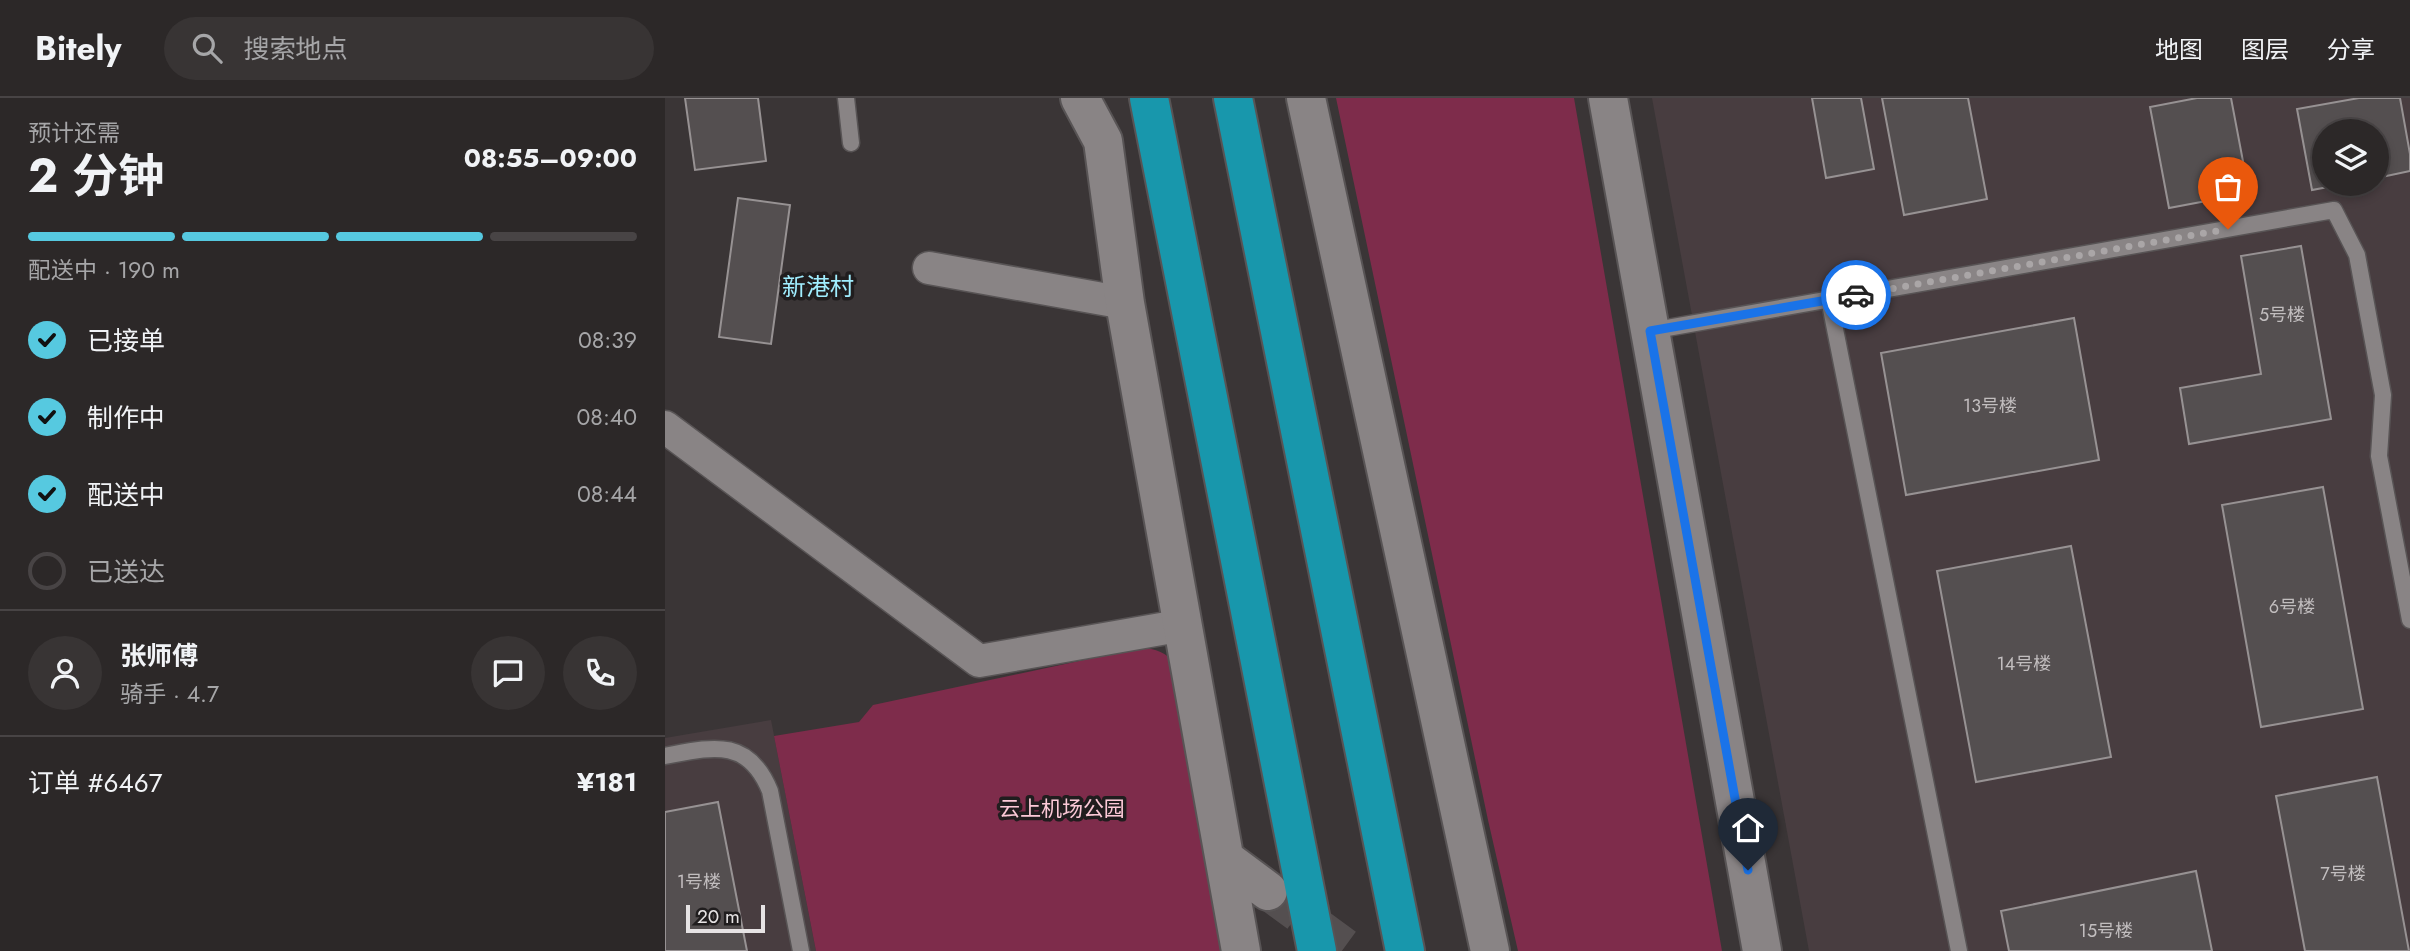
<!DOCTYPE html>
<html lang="zh">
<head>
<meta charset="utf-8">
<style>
  body { margin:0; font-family:Jost,"Noto Sans SC",sans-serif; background:#383434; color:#f1f3f6; height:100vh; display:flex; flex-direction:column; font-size:26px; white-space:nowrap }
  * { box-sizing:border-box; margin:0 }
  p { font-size:23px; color:#a6a6a8 }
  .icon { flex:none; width:38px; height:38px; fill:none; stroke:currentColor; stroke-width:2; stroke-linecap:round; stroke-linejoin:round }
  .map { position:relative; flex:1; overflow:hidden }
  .details { display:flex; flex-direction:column; background:#2c2828; width:665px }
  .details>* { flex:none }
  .controls { position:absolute; left:1647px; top:21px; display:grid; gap:14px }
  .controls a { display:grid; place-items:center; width:77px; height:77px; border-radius:50%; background:#2c2828; box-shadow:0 4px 10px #0003,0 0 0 2px #484445; font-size:35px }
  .scale { position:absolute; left:21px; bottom:18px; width:79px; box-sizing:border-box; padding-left:7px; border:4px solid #e6e3e4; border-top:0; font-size:19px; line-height:24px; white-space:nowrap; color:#e6e3e4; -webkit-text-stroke:5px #201d1e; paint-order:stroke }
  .pin { position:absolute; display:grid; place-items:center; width:60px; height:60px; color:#fff; margin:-72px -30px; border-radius:50% 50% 50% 0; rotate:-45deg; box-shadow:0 0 7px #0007 }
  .pin .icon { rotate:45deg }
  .courier { position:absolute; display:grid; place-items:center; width:70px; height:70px; margin:-35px; border:5px solid #1a73e8; border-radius:50%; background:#fff; color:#222; box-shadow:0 2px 9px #0007 }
  .summary em { font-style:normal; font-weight:700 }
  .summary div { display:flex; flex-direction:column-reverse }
  .summary { display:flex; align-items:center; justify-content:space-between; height:119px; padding:0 28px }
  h1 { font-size:46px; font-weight:700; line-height:52px }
  .bar { display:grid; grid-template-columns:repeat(4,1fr); gap:10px 7px; align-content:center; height:84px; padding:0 28px }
  .bar i { height:9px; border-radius:5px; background:#484445 }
  .bar .active { background:#56c9e0 }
  .bar p { grid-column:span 4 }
  .line { display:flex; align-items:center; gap:18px; padding:0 28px; border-top:2px solid #484445 }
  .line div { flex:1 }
  .round { display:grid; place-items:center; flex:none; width:74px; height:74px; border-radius:37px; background:#383434 }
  ol { padding:0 28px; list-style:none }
  li { display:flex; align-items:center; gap:21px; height:77px }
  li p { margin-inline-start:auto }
  li .icon { padding:7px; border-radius:50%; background:#56c9e0; color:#111; stroke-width:4 }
  li:last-child { color:#a6a6a8 }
  li i { width:38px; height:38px; border:4px solid #484445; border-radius:50% }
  header { display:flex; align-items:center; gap:42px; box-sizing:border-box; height:98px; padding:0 35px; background:#2c2828; border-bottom:2px solid #484445 }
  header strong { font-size:33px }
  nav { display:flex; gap:38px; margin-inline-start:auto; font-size:24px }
  .search { width:490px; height:63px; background:#383434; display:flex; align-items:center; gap:18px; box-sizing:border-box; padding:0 24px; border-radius:38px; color:#a6a6a8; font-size:26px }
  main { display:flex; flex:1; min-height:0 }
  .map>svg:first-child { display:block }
  .built { fill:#483d40; fill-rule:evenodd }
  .green { fill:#7e2c4b }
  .building { fill:#544f50; stroke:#979293; stroke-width:2 }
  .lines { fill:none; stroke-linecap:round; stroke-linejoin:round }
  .secondary-tunnel { stroke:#544f50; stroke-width:38; stroke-dasharray:38 19; stroke-linecap:butt }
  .lane-casing { stroke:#585455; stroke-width:19 }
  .street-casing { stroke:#585455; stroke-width:35 }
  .secondary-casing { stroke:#585455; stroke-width:42 }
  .highway-casing { stroke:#585455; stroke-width:42 }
  .lane { stroke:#898485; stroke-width:16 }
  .street { stroke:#898485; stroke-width:32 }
  .secondary { stroke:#898485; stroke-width:38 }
  .highway { stroke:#1897ac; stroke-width:38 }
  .done { stroke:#aaa6a7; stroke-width:7; stroke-dasharray:0 12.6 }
  .route { stroke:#1a73e8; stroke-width:9 }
  .labels { text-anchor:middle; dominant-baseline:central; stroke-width:7; stroke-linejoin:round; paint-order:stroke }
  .number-label { font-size:18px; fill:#c2bebf }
  .park-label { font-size:21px; fill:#fcc9d7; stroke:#201d1e }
  .quarter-label { font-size:24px; fill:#a0eeff; stroke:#201d1e }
</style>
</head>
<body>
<header>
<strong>Bitely</strong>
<div class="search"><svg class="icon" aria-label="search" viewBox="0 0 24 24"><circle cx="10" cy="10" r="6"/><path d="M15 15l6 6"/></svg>搜索地点</div>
<nav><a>地图</a><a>图层</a><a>分享</a></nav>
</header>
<main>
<section class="details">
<div class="summary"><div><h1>2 分钟</h1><p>预计还需</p></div><em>08:55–09:00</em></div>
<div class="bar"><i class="active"></i><i class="active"></i><i class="active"></i><i></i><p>配送中 · 190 m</p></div>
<ol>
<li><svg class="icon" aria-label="check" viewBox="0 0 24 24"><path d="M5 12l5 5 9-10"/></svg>已接单<p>08:39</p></li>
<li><svg class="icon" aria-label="check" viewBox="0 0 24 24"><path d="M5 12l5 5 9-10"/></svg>制作中<p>08:40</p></li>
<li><svg class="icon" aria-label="check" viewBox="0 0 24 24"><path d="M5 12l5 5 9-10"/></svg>配送中<p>08:44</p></li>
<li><i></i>已送达</li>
</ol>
<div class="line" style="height:126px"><a class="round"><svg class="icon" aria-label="person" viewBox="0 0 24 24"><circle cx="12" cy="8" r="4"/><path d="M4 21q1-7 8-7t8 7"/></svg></a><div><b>张师傅</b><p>骑手 · 4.7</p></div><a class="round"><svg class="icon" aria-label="chat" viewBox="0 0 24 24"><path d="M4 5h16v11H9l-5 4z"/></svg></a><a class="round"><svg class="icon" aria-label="phone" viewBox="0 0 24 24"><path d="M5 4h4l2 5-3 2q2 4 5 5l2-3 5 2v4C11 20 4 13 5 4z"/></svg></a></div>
<div class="line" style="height:91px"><div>订单 #6467</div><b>¥181</b></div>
</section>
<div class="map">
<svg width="1745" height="853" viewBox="0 0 1745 853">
  <rect width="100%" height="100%" fill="#3a3536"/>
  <path class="built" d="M987 0H1745V853H1144ZM1659 33H1712V86H1659Z
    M106 622 151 853H0V640Z"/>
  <path class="green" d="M671 0H909L1057 853H853L823 722Z
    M475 550C492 550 500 555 513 567L568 853H151L109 638 194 624 208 607Z"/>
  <path class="building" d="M20 0H93L101 63 30 72Z
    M1147 0H1196L1209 71 1161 80Z
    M1217 0H1303L1322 101 1239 117Z
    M1532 0H1566L1584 95 1504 110 1485 9Z
    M1694 0H1735L1745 56V73L1712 80V33H1659V86H1679L1647 92 1632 11Z
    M73 100 125 107 106 246 54 239Z
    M1636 148 1666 321 1524 346 1515 290 1596 276 1576 158Z
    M1409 220 1434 362 1241 397 1216 255Z
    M1658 389 1698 611 1596 629 1557 407Z
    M1406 448 1446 659 1311 684 1272 473Z
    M1712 679 1744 853H1640L1611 698Z
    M53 704 82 853H0V714Z
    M1531 773 1547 853H1344L1336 813Z"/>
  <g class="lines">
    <path class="secondary-tunnel" d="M603 793 685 853"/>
    <defs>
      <path id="lane" d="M181 0 186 45
        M1164 201 1294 853
        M985 233 1669 112 1692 157 1718 297 1714 358 1745 522
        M0 658C47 649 83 639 105 693L136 853"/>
      <path id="street" d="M264 170 460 205
        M0 329 314 563 519 527"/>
      <path id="secondary" d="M415 0 438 43 460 205 576 853
        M641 0 825 853
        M943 0 1097 853
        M560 761 603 793"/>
      <path id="highway" d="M484 0 652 853
        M568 0 740 853"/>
    </defs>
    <use href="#lane" class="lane-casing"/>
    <use href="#street" class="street-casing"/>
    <use href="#secondary" class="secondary-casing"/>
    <use href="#highway" class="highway-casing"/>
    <use href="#lane" class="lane"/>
    <use href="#street" class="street"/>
    <use href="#secondary" class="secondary"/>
    <use href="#highway" class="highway"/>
  </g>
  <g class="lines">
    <path class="done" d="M1191 197 1563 131"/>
    <path class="route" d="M1083 772 985 233 1191 197"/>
  </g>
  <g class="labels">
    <g class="number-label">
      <text x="1617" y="217">5号楼</text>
      <text x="1325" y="308">13号楼</text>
      <text x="1627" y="509">6号楼</text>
      <text x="1359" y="566">14号楼</text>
      <text x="1678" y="776">7号楼</text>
      <text x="34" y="784">1号楼</text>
      <text x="1441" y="833">15号楼</text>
    </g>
    <g class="park-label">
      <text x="397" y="711">云上机场公园</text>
    </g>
    <g class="quarter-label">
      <text x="153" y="188">新港村</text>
    </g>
  </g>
</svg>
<div class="controls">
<a><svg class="icon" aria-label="layers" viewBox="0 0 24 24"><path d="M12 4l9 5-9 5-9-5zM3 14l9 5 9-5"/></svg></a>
</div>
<div class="scale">20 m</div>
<div class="pin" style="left:1563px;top:131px;background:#ea580c"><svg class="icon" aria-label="bag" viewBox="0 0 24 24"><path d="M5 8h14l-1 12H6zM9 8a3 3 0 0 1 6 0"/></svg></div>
<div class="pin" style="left:1083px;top:772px;background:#1f2937"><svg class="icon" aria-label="home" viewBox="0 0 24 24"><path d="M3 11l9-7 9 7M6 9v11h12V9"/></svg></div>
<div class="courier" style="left:1191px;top:197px"><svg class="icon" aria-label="car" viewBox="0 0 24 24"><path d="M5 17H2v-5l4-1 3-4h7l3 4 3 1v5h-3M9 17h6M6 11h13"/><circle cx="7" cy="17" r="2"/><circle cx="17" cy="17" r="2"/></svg></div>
</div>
</main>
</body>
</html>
